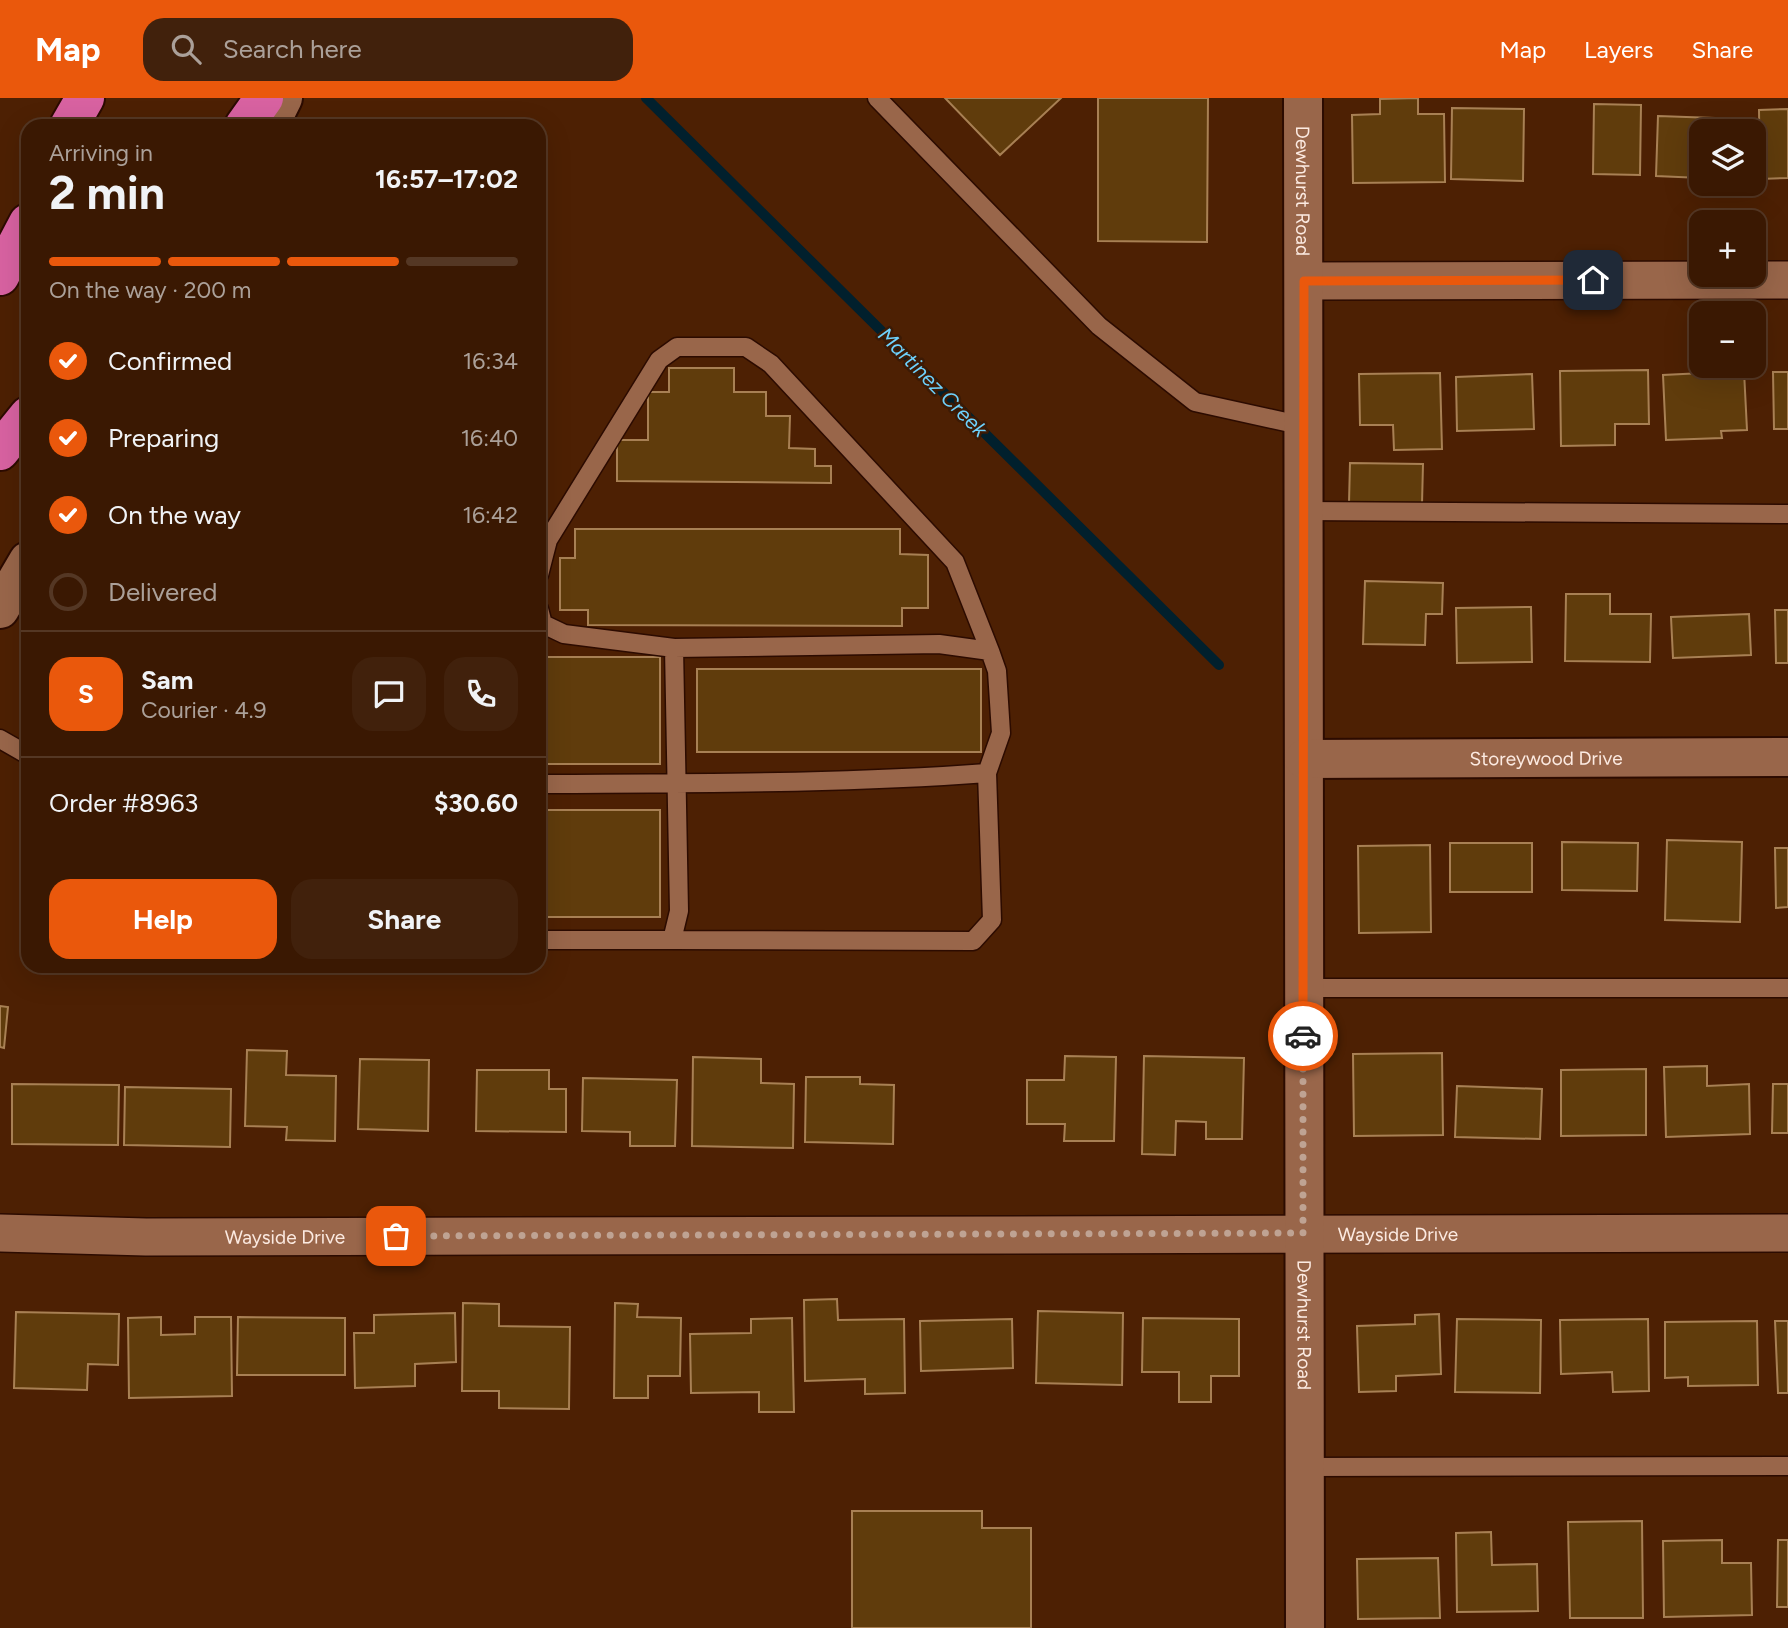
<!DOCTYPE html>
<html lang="en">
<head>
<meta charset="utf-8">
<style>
  body { margin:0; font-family:Figtree,sans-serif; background:#41210c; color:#f1f3f6; height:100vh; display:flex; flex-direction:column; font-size:26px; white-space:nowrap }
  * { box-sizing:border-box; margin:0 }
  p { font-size:23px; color:#aba099 }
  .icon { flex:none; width:38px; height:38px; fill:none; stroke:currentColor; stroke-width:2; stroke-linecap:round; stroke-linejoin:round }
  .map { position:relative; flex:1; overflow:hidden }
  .details { position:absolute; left:21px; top:21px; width:525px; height:854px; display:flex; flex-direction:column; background:#3a1802; border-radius:21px; box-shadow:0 7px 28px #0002,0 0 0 2px #543724 }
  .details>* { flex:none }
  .tools { position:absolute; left:1689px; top:21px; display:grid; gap:14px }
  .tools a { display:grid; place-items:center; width:77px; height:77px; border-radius:14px; background:#3a1802; box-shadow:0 7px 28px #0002,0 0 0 2px #543724; font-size:35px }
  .pin { position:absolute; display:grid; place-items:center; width:60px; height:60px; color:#fff; margin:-30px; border-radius:14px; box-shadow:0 4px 10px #0006 }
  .courier { position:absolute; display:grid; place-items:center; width:70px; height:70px; margin:-35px; border:5px solid #ea580c; border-radius:50%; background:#fff; color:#222; box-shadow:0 2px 9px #0007 }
  .summary em { font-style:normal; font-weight:700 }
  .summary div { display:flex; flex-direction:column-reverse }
  .summary { display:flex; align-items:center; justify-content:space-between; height:119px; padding:0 28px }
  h1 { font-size:46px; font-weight:700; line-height:52px }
  .bar { display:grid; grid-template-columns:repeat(4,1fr); gap:10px 7px; align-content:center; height:84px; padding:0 28px }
  .bar i { height:9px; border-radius:5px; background:#543724 }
  .bar .on { background:#ea580c }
  .bar p { grid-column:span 4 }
  .line { display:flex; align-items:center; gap:18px; padding:0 28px; border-top:2px solid #543724 }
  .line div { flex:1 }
  .round { display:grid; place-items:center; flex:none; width:74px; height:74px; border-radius:21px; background:#41210c }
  ol { padding:0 28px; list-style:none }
  li { display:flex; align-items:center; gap:21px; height:77px }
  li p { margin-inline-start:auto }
  li .icon { padding:7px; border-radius:50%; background:#ea580c; color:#fff; stroke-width:4 }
  li:last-child { color:#aba099 }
  li i { width:38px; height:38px; border:4px solid #543724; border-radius:50% }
  .cta { display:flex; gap:14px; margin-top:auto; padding:14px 28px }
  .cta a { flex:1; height:80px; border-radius:21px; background:#ea580c; color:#fff; font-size:28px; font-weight:700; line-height:80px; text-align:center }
  .cta a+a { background:#41210c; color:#f1f3f6 }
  header { display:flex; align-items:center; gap:42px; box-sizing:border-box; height:98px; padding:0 35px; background:#ea580c; color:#fff }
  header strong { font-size:33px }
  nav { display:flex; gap:38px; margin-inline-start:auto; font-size:24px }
  .search { width:490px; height:63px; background:#41210c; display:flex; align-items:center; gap:18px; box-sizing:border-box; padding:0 24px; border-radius:21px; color:#aba099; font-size:26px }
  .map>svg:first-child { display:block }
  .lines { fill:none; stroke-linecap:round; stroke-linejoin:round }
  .stream { stroke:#01202d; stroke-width:10 }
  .building { fill:#603c0c; stroke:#a88054; stroke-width:2 }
  .service-casing { stroke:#2c0b00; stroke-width:21 }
  .minor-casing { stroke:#2c0b00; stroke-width:40 }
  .tertiary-casing { stroke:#2c0b00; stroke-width:42 }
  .secondary-casing { stroke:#2c0b00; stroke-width:42 }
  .motorway-casing { stroke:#2c0b00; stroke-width:42 }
  .service { stroke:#99664a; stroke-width:18 }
  .minor { stroke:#99664a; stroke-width:37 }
  .tertiary { stroke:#99664a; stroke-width:38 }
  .secondary { stroke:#99664a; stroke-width:38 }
  .motorway { stroke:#d862a1; stroke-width:38 }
  .done { stroke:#bfa393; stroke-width:7; stroke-dasharray:0 12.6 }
  .route { stroke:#ea580c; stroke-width:9 }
  .labels { text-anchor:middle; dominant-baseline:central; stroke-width:5; stroke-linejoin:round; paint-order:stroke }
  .street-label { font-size:19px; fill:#fceae1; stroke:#3c1a05 }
  .water-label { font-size:21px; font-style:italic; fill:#6ed1fc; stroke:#3c1a05 }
</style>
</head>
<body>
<header>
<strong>Map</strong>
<div class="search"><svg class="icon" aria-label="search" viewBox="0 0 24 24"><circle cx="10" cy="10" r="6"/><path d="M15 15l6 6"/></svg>Search here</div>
<nav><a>Map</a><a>Layers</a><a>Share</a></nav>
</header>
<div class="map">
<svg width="1788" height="1530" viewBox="0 0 1788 1530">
  <rect width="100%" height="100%" fill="#4d2003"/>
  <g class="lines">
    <path class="stream" d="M646 0 1219 567"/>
  </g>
  <path class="building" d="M945 0H1061L1000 57Z
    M1098 0H1208L1207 144 1098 143Z
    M1418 0V16H1444L1445 84 1353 85 1352 17 1380 16V1Z
    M1594 6 1641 7 1640 77 1593 76Z
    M1452 10 1524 11 1523 83 1451 81Z
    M1788 11V80L1760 81 1759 12Z
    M1658 18 1743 21V33H1701V80L1656 78Z
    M669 270H734V294H766V318H790L789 350 815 351V368H831V385L617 383V342H648V294H669Z
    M1648 272 1649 326H1615V347L1561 348 1560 273Z
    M1744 273 1747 332 1721 333 1722 340 1666 342 1663 277Z
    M1773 274H1788V331H1774Z
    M1440 275 1442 351 1394 352 1393 327H1360L1359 276Z
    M1532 276 1534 331 1457 333 1456 279Z
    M1350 365 1423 366 1422 406 1349 405Z
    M575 431H900V456L928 457V510H902V528L588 527V512H560V460H575Z
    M1365 483 1443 485 1442 516H1426L1425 547 1363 546Z
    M1566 496H1610V516H1651L1650 564 1565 563Z
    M1531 509 1532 564 1457 565 1456 510Z
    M1775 512H1788V565H1776Z
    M1749 516 1751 557 1673 560 1671 519Z
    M539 559H660V666H539Z
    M697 571H981V654H697Z
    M539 712H660V819H539Z
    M1667 742 1742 744 1740 824 1665 822Z
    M1562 744 1638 745 1637 793 1562 792Z
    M1450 745H1532V794H1450Z
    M1430 747 1431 834 1359 835 1358 748Z
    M1775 750H1788V809L1776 810Z
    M0 908 8 909 4 950 0 949Z
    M247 952 287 953 286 977 336 978 335 1043 286 1042 287 1029 245 1028Z
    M1442 955 1443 1037 1354 1038 1353 956Z
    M1065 958 1116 959 1114 1043H1064L1065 1026H1027V982H1064Z
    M1144 958 1244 960 1242 1041H1206V1024L1176 1023 1175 1057 1142 1056Z
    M693 959 761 961V985L794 986 793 1050 692 1048Z
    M360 961 429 962 428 1033 358 1031Z
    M1707 968V988L1749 986 1750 1036 1666 1039 1664 969Z
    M1646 971V1037L1561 1038V972Z
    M477 972H549V991H566V1034L476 1033Z
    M806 979H860V986L894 987 893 1046 805 1044Z
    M583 980 677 982 675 1048H630V1034L582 1033Z
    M12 986 119 987 118 1047 12 1046Z
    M1773 986H1788V1035H1772Z
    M1457 988 1542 991 1540 1041 1455 1039Z
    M125 989 231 991 230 1049 124 1047Z
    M837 1201 838 1222 904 1221 905 1295 865 1296V1281L805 1283 804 1202Z
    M463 1205 499 1206V1228L570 1229 569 1311 499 1310V1293H462Z
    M615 1205 638 1206 637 1219 681 1220 680 1278H648V1300H614Z
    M1038 1213 1123 1215 1122 1287 1036 1285Z
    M16 1214 119 1216 118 1267 88 1266 87 1292 14 1290Z
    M455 1215 456 1264 415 1266V1288L355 1290 354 1235H374V1217Z
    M1439 1216 1441 1276 1396 1278V1293L1359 1294 1357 1228 1415 1226V1217Z
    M161 1219V1237L195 1236V1219H231L232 1298 129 1300 128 1220Z
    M238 1219 345 1220V1277H237Z
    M792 1220 794 1314H759V1294L691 1295 690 1236 751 1235V1221Z
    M1143 1220 1239 1221V1278H1211V1304H1179V1274H1142Z
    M1012 1221 1013 1270 921 1273 920 1223Z
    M1457 1221 1541 1222 1540 1295 1455 1294Z
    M1648 1221 1649 1293 1613 1294 1612 1274 1561 1276 1560 1222Z
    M1757 1223 1758 1287 1688 1288V1279L1665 1280V1224Z
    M1775 1223H1788V1295H1778Z
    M852 1413H982V1430H1031V1530H852Z
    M1642 1423 1643 1520H1570L1568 1424Z
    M1491 1434 1492 1467 1537 1466 1538 1513 1457 1514 1456 1435Z
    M1722 1442V1465H1751L1752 1517 1664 1519 1663 1443Z
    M1778 1442H1788V1509H1777Z
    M1438 1460 1440 1520 1358 1521 1357 1461Z"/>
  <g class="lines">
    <defs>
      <path id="service" d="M877 0 1099 228 1195 304 1304 328
        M1304 413 1788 416
        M539 477 548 442 659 262 677 249H746L771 266 955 464 990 553
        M539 511 543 526 564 536 674 550
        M0 641 28 657
        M539 686C688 685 839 686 987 675L1001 635 997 573 990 553 939 546 674 550 679 813 672 842H539
        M672 842 973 843 992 822 987 675
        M1304 890H1788
        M1305 1369 1788 1368"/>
      <g id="minor">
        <path d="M1304 183 1788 182"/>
        <path id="s1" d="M0 1135 146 1139 1788 1135"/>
      </g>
      <g id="tertiary">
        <path id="s2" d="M1303 0 1305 1530"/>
        <path id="s3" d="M1304 661 1788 659"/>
      </g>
      <path id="secondary" d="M269 28 283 0
        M0 511 28 463"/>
      <path id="motorway" d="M69 28 85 0
        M244 28 264 0
        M0 178 28 125
        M0 353 28 318"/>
    </defs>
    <use href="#service" class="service-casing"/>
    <use href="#minor" class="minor-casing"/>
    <use href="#tertiary" class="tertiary-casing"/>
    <use href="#secondary" class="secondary-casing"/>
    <use href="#motorway" class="motorway-casing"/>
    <use href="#service" class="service"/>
    <use href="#minor" class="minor"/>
    <use href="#tertiary" class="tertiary"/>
    <use href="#secondary" class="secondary"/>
    <use href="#motorway" class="motorway"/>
  </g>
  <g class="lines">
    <path class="done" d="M396 1138 1303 1135V938"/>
    <path class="route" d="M1303 938 1304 183 1593 182"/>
  </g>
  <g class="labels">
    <g class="street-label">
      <text stroke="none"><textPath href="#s2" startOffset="93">Dewhurst Road</textPath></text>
      <text stroke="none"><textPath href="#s3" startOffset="242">Storeywood Drive</textPath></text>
      <text stroke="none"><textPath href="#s1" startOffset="1398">Wayside Drive</textPath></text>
      <text stroke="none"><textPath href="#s1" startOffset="285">Wayside Drive</textPath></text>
      <text stroke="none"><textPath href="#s2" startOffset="1227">Dewhurst Road</textPath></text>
    </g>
    <g class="water-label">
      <text transform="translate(933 284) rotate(45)">Martinez Creek</text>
    </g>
  </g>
</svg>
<div class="tools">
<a><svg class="icon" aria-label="layers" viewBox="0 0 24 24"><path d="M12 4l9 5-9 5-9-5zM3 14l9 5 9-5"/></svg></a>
<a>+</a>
<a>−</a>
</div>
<div class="pin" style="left:396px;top:1138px;background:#ea580c"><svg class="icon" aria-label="bag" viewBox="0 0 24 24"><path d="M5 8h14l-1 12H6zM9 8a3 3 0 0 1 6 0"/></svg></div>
<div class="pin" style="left:1593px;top:182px;background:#1f2937"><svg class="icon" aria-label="home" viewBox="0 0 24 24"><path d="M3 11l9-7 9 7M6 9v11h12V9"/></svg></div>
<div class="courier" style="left:1303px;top:938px"><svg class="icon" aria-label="car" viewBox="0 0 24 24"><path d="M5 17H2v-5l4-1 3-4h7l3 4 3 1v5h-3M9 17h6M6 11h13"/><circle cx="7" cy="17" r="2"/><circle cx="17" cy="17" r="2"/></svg></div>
<section class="details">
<div class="summary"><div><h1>2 min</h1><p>Arriving in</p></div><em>16:57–17:02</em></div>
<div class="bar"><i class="on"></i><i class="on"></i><i class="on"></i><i></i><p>On the way · 200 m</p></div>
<ol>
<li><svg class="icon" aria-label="check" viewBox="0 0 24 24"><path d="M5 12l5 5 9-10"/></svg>Confirmed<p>16:34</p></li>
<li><svg class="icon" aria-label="check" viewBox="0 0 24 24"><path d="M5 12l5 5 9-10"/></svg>Preparing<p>16:40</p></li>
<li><svg class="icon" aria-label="check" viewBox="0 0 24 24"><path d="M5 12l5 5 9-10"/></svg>On the way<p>16:42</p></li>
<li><i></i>Delivered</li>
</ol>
<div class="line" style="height:126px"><b class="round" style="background:#ea580c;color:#fff">S</b><div><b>Sam</b><p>Courier · 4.9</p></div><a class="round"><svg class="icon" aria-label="chat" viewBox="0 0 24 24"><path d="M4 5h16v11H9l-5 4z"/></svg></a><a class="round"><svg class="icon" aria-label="phone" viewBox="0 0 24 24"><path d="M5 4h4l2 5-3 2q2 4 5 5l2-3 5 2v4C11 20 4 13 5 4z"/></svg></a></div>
<div class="line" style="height:91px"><div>Order #8963</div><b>$30.60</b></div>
<div class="cta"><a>Help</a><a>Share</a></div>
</section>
</div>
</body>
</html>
